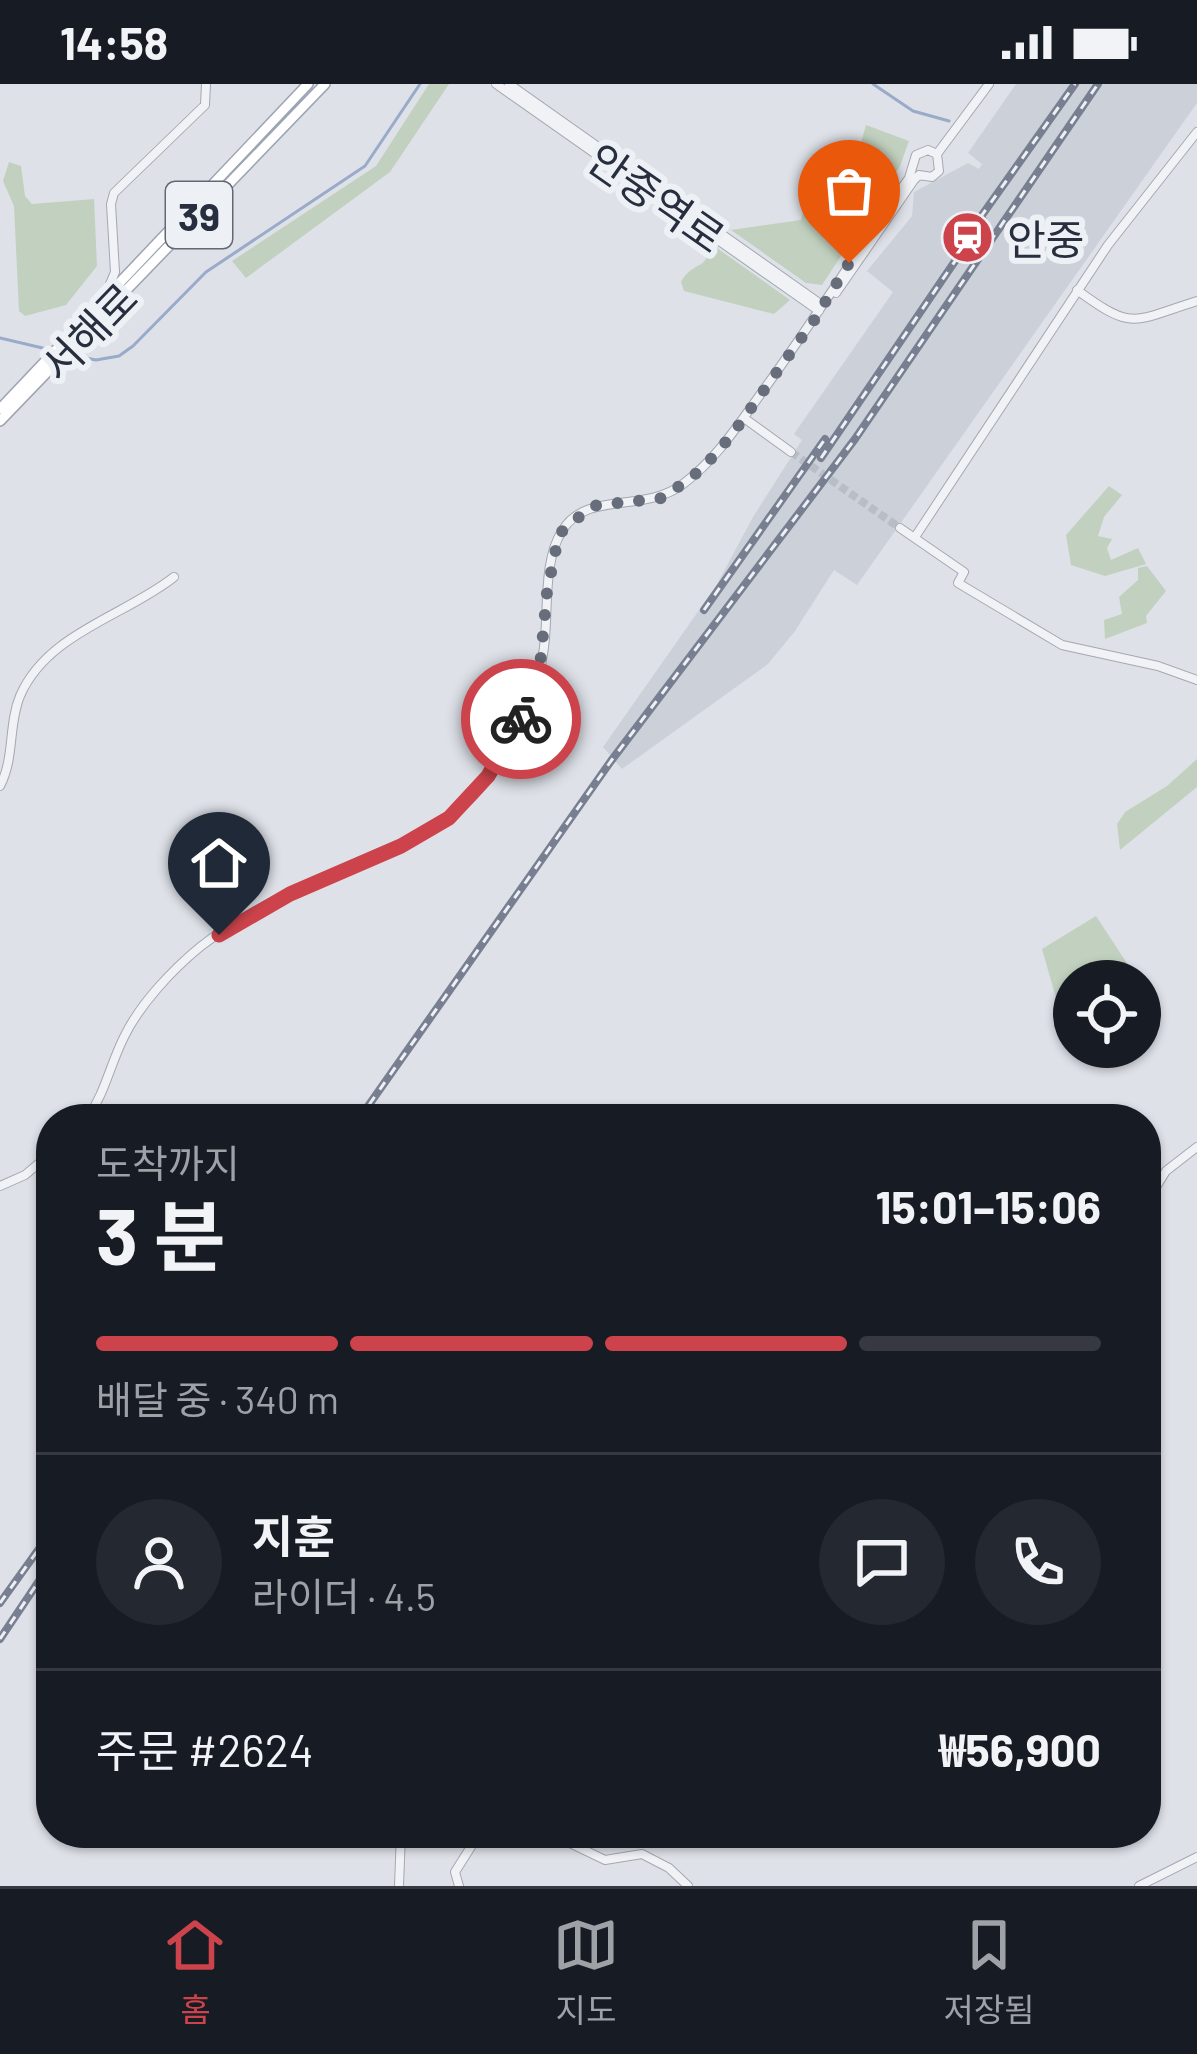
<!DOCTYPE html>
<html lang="ko">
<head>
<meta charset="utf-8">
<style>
  body { margin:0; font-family:Barlow,"Noto Sans KR",sans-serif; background:#242831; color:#f1f3f6; height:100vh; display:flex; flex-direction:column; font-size:45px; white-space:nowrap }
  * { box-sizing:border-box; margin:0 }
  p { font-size:39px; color:#9ea1a6 }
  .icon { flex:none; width:66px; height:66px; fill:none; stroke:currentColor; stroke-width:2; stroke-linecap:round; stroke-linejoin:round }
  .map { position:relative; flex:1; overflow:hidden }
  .panel { position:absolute; left:36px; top:1020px; width:1125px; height:744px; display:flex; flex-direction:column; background:#171b24; border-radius:48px; box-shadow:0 3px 9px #0004 }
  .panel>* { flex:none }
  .fabs { position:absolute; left:1053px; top:876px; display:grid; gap:24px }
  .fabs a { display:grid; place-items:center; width:108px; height:108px; border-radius:50%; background:#171b24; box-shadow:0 3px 9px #0004; font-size:60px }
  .pin { position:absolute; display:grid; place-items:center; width:102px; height:102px; color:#fff; margin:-123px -51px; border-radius:50% 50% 50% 0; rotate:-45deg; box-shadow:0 0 12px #0007 }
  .pin .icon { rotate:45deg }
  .courier { position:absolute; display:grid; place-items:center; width:120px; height:120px; margin:-60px; border:9px solid #cd434b; border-radius:50%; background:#fff; color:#222; box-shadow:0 3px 15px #0007 }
  .overview em { font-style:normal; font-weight:700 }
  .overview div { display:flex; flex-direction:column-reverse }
  .overview { display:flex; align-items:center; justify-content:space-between; height:204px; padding:0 60px }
  h1 { font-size:78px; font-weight:700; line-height:90px }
  .bar { display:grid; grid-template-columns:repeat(4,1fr); gap:18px 12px; align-content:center; height:144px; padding:0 60px }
  .bar i { height:15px; border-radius:9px; background:#363941 }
  .bar .active { background:#cd434b }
  .bar p { grid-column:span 4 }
  .line { display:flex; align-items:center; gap:30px; padding:0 60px; border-top:3px solid #363941 }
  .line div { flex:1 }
  .round { display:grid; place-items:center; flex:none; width:126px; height:126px; border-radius:63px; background:#242831 }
  .status { display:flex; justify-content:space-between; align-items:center; height:84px; padding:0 60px; background:#171b24; direction:ltr }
  .status svg { height:33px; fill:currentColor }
  .tabs { display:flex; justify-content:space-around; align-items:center; height:168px; border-top:3px solid #363941; background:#171b24; font-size:33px; color:#9ea1a6 }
  .tabs a { display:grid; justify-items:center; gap:6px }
  .tabs .active { color:#cd434b }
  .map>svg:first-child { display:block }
  .built { fill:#ccd0d9 }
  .green { fill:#c2d1bf }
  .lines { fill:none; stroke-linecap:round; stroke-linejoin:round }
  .stream { stroke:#99abc8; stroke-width:3 }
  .minor-tunnel { stroke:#b9bdc6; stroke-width:8; stroke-dasharray:8 4; stroke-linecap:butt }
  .minor-casing { stroke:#a3a8b2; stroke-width:10 }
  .major-casing { stroke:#9da4b3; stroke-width:12 }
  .minor { stroke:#f1f2f6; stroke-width:8 }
  .major { stroke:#fff; stroke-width:9 }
  .rail-casing { stroke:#787f91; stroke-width:8 }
  .rail { stroke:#edf0f5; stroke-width:3; stroke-dasharray:9; stroke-linecap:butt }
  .done { stroke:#676d7a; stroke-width:12; stroke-dasharray:0 21.6 }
  .route { stroke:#cd434b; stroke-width:15 }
  .labels { text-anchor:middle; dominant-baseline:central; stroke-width:12; stroke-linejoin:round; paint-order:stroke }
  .shield { fill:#edf0f5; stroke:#626875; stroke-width:3 }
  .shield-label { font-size:39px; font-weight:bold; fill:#272e3e }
  .street-label { font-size:42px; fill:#272e3e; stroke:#edf0f5 }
  .poi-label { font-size:42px; fill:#272e3e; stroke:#edf0f5; text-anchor:start }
</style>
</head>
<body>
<div class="status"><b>14:58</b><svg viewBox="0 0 49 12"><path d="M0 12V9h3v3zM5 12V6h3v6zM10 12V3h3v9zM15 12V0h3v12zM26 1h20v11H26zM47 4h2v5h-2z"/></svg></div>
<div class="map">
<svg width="1197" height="1802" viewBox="0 0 1197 1802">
  <rect width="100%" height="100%" fill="#dee1e8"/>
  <path class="built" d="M1016 0H1197V19L857 501 834 486 795 547 768 580 622 685 603 663 716 502 753 433 802 356 794 350 893 208 867 187 912 132 914 108 968 79 979 85 982 80 968 69Z"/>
  <path class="green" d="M429 0H449L390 88 246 194 232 177 376 82Z
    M866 41 909 57 900 82 822 201 806 199 731 146 801 136 810 98 835 101 846 57 861 59Z
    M9 78 21 82 25 112 32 120 94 115 97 182 66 221 25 232 19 227 14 122 3 97Z
    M707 157 790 216 774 230 684 207 681 198C693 175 712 188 707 157Z
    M1109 402 1122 411 1104 433 1098 452 1112 455 1107 464 1111 476 1138 464 1146 480 1105 492 1071 481 1066 451Z
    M1147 482 1166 507 1146 532 1147 539 1105 555 1104 536 1122 530 1119 513 1138 496V484Z
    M1197 675V703L1120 766 1117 740 1125 728 1167 702Z
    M1096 832 1134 890 1127 897H1074V916L1058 921 1042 865Z"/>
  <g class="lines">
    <path class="stream" d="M873 0 913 27 949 37
      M0 254 51 266
      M66 270 96 276 119 272 133 262 206 188 365 82 420 0"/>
    <path class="minor-tunnel" d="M791 368 900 444"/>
    <defs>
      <path id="minor" d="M496 0 819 227
        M509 0 822 221
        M110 200 115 188 111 120 114 109 205 21 206 0
        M1077 206C1134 248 1133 237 1197 217
        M836 209 914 96 919 91 932 93 939 87 937 70 989 0
        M744 334 791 368
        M900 444 964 488 958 499 1062 561 1158 582 1197 596
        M915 453 1108 161 1197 48
        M0 702C15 673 8 641 20 612 47 549 125 532 174 493
        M87 1035C105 1009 110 981 124 953 140 920 172 886 200 863 248 825 312 798 368 774 400 759 437 747 463 722 507 681 540 613 545 554 548 521 544 475 562 447 586 406 644 430 683 400 718 374 740 338 765 304 815 235 860 163 909 94L916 71 928 66 937 70
        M0 1102 25 1091 51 1069
        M1146 1119 1166 1087 1197 1063
        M549 1749 605 1776 642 1770 669 1784 688 1802
        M399 1802 401 1749
        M459 1802 455 1788 472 1761 471 1750
        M1139 1802 1197 1773"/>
      <path id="major" d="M0 325 308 0
        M0 337 325 0"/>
    </defs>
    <use href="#minor" class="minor-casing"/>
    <use href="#major" class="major-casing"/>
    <use href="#minor" class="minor"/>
    <use href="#major" class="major"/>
    <defs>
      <path id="rail" d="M970 148 1075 0
        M821 374 983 136
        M704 526 825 355
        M359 1035 611 677 855 355 1098 0
        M0 1519 51 1448
        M0 1555 51 1479"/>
    </defs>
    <use href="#rail" class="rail-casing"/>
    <use href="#rail" class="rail"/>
  </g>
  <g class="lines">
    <path class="done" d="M521 635 539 592 547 508 559 450 592 422 663 414 702 385 731 352 815 235 849 179"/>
    <path class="route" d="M219 851 290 810 401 762 449 734 488 692 521 635"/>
  </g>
  <defs>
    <symbol id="station-disc" viewBox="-11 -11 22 22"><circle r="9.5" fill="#cd434b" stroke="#edf0f5"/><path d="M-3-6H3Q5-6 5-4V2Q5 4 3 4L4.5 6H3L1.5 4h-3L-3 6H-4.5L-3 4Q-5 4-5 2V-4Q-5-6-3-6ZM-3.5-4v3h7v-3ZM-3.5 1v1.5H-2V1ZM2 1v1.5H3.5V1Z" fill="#fff"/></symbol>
  </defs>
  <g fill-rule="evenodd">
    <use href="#station-disc" x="938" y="124" width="59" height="59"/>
  </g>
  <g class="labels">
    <rect class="shield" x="166" y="98" width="66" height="66" rx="9"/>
    <g class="shield-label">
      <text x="199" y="131">39</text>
    </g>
    <g class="street-label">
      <text transform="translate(657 113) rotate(35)">안중역로</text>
      <text transform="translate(88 247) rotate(-46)">서해로</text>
    </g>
    <g class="poi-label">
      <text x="1007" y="154">안중</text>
    </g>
  </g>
</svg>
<div class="fabs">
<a><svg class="icon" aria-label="locate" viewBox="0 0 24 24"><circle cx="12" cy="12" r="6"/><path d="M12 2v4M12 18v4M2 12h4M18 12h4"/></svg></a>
</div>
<div class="pin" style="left:849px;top:179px;background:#ea580c"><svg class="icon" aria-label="bag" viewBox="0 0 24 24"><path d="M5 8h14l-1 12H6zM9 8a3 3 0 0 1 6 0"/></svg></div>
<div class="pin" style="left:219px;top:851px;background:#1f2937"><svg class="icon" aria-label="home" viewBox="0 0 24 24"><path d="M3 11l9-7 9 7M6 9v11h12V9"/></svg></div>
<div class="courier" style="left:521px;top:635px"><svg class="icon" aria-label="bike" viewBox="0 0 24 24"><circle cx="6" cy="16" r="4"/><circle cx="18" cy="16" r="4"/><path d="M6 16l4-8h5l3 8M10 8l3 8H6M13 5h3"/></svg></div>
<section class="panel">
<div class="overview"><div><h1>3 분</h1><p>도착까지</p></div><em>15:01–15:06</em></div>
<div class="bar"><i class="active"></i><i class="active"></i><i class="active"></i><i></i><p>배달 중 · 340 m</p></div>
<div class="line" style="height:216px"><a class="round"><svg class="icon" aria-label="person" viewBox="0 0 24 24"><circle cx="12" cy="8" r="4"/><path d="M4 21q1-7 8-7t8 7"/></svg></a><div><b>지훈</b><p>라이더 · 4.5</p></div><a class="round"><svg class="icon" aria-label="chat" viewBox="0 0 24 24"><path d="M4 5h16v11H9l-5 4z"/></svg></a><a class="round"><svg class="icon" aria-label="phone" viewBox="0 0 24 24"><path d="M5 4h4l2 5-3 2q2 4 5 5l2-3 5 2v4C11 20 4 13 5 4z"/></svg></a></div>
<div class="line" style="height:156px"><div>주문 #2624</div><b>₩56,900</b></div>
</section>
</div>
<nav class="tabs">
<a class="active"><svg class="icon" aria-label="home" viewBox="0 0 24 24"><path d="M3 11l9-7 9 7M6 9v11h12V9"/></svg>홈</a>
<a><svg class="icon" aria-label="map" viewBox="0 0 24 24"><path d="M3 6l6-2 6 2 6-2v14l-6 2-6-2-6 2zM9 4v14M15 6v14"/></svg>지도</a>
<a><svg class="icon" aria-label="saved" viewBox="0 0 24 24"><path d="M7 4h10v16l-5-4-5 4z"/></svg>저장됨</a>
</nav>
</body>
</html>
